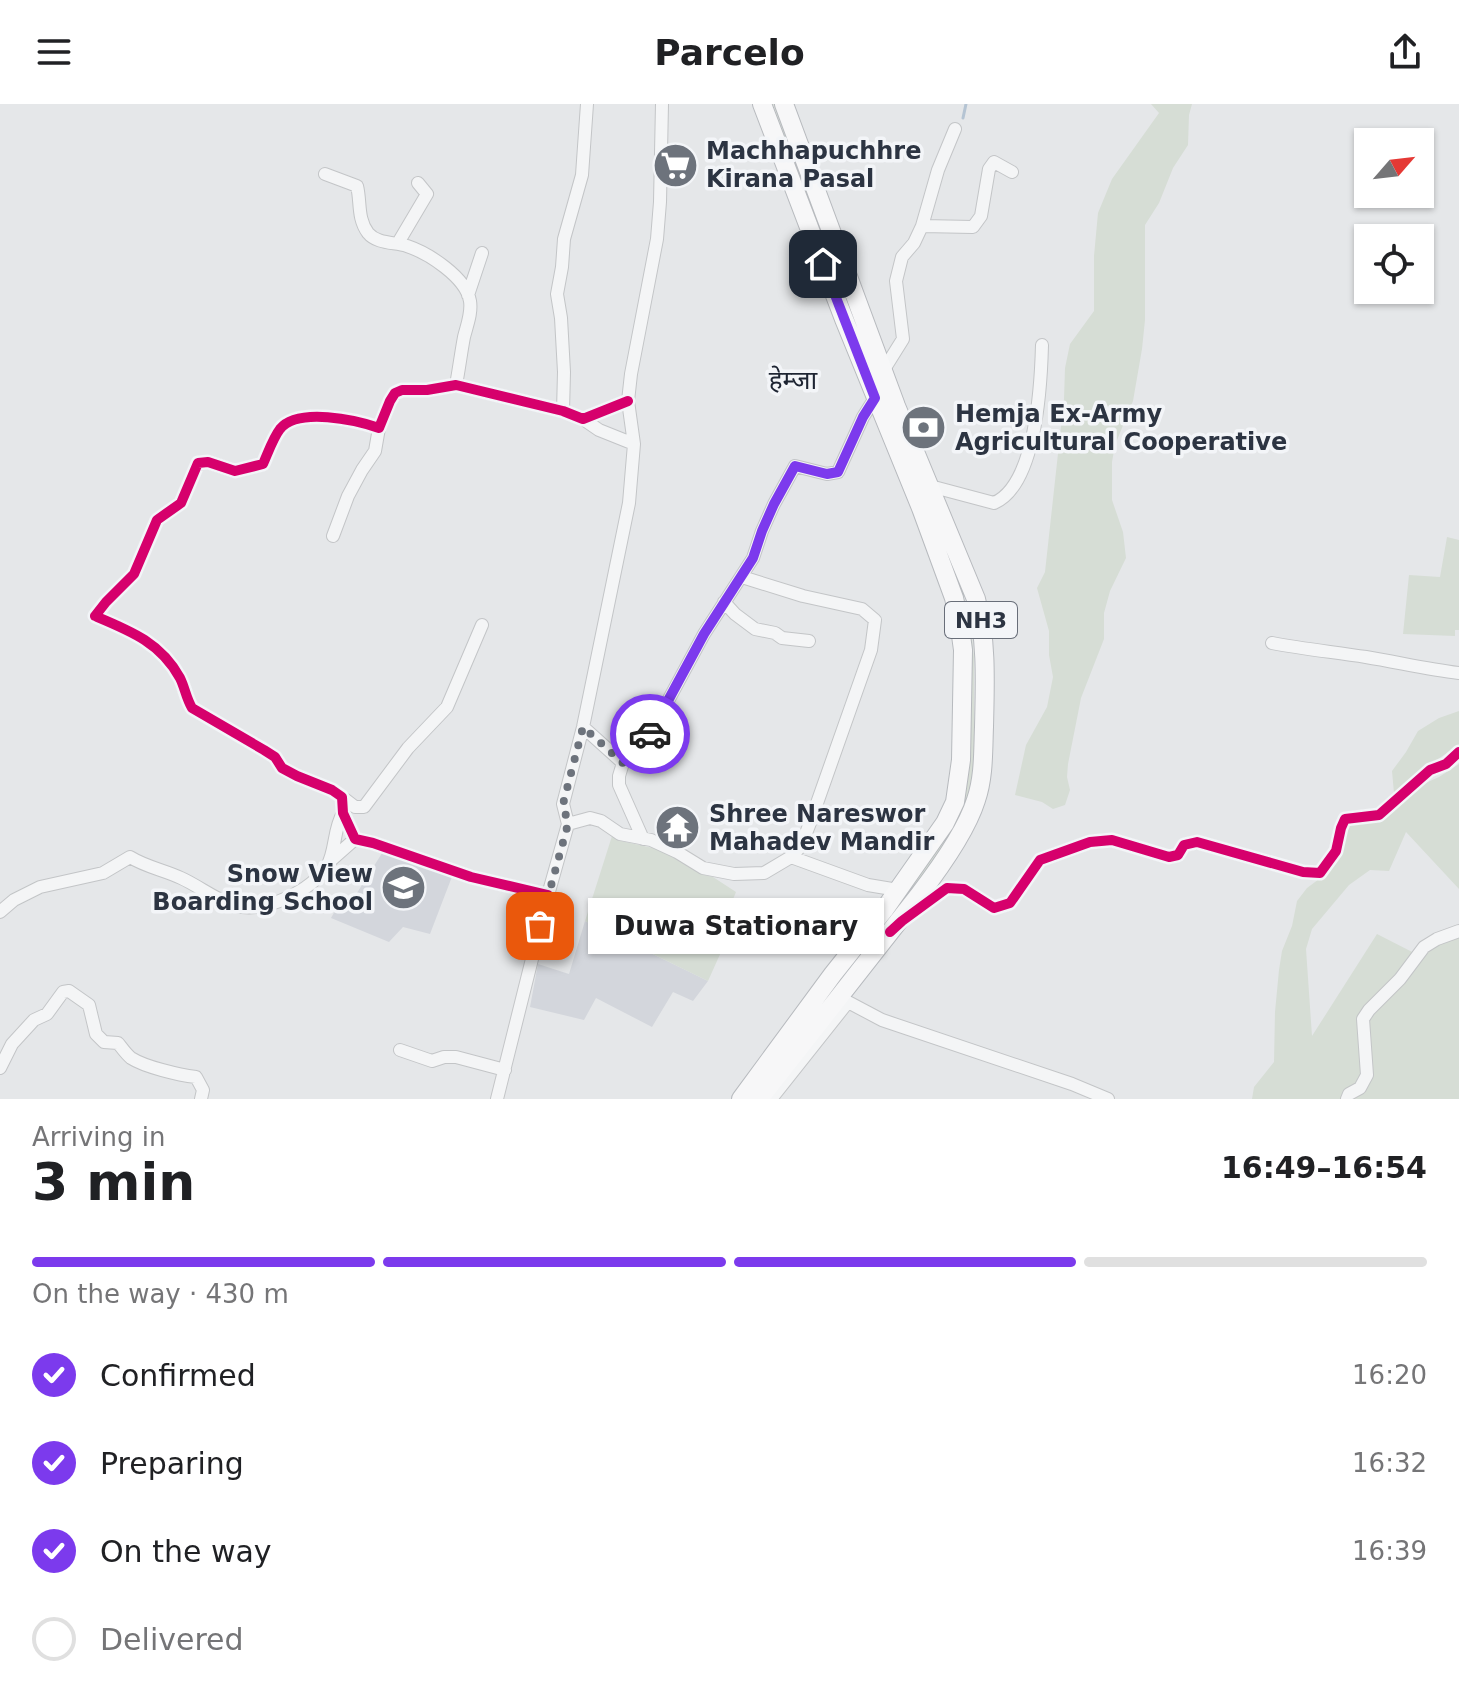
<!DOCTYPE html>
<html lang="en">
<head>
<meta charset="utf-8">
<style>
  body { margin:0; font-family:"DejaVu Sans","Noto Sans Devanagari",sans-serif; background:#f2f2f2; color:#202124; height:100vh; display:flex; flex-direction:column; font-size:30px; white-space:nowrap }
  * { box-sizing:border-box; margin:0 }
  p { font-size:26px; color:#757577 }
  .icon { flex:none; width:44px; height:44px; fill:none; stroke:currentColor; stroke-width:2; stroke-linecap:round; stroke-linejoin:round }
  .map { position:relative; height:995px; overflow:hidden }
  .side { display:flex; flex-direction:column; background:#fff; flex:1 }
  .side>* { flex:none }
  .needle { width:52px; rotate:62deg }
  .controls { position:absolute; left:1354px; top:24px; display:grid; gap:16px }
  .controls a { display:grid; place-items:center; width:80px; height:80px; border-radius:0px; background:#fff; box-shadow:0 2px 6px #0004; font-size:40px }
  .pin { position:absolute; display:grid; place-items:center; width:68px; height:68px; color:#fff; margin:-34px; border-radius:16px; box-shadow:0 4px 12px #0006 }
  .courier { position:absolute; display:grid; place-items:center; width:80px; height:80px; margin:-40px; border:6px solid #7c3aed; border-radius:50%; background:#fff; color:#222; box-shadow:0 2px 10px #0007 }
  .bubble { position:absolute; height:56px; border-radius:0px; background:#fff; box-shadow:0 2px 6px #0004; font-size:26px; font-weight:700; line-height:56px; text-align:center }
  .headline em { font-style:normal; font-weight:700 }
  .headline div { display:flex; flex-direction:column-reverse }
  .headline { display:flex; align-items:center; justify-content:space-between; height:136px; padding:0 32px }
  h1 { font-size:52px; font-weight:700; line-height:60px }
  .bar { display:grid; grid-template-columns:repeat(4,1fr); gap:12px 8px; align-content:center; height:96px; padding:0 32px }
  .bar i { height:10px; border-radius:6px; background:#e0e0e0 }
  .bar .on { background:#7c3aed }
  .bar p { grid-column:span 4 }
  ol { padding:0 32px; list-style:none }
  li { display:flex; align-items:center; gap:24px; height:88px }
  li p { margin-inline-start:auto }
  li .icon { padding:8px; border-radius:50%; background:#7c3aed; color:#fff; stroke-width:4 }
  li:last-child { color:#757577 }
  li i { width:44px; height:44px; border:4px solid #e0e0e0; border-radius:50% }
  header { display:flex; justify-content:space-between; align-items:center; height:104px; padding:0 32px; background:#fff; font-size:36px; font-weight:700 }
  .map>svg:first-child { display:block }
  .built { fill:#d3d6dc }
  .green { fill:#d6ddd5 }
  .lines { fill:none; stroke-linecap:round; stroke-linejoin:round }
  .stream { stroke:#b5c4d3; stroke-width:3 }
  .minor-casing { stroke:#c3c5c7; stroke-width:14 }
  .highway-casing { stroke:#b7babe; stroke-width:20 }
  .minor { stroke:#f4f5f6; stroke-width:12 }
  .highway { stroke:#f7f7f8; stroke-width:18 }
  .cycleway-casing { stroke:#f3f5f8; stroke-width:15 }
  .cycleway { stroke:#d6006c; stroke-width:10 }
  .done { stroke:#6d737c; stroke-width:8; stroke-dasharray:0 14.4 }
  .route { stroke:#7c3aed; stroke-width:10 }
  .labels { text-anchor:middle; dominant-baseline:central; stroke-width:7; stroke-linejoin:round; paint-order:stroke }
  .shield { fill:#f3f5f8; stroke:#686e79; stroke-width:2 }
  .shield-label { font-size:22px; font-weight:bold; fill:#2c3442 }
  .poi-label { font-size:24px; font-weight:bold; fill:#2c3442; stroke:#f3f5f8; text-anchor:start }
  .neighbourhood-label { font-size:26px; fill:#1e2533; stroke:#f3f5f8 }
</style>
</head>
<body>
<header><svg class="icon" aria-label="menu" viewBox="0 0 24 24"><path d="M4 6h16M4 12h16M4 18h16"/></svg>Parcelo<svg class="icon" aria-label="share" viewBox="0 0 24 24"><path d="M12 15V3M7 8l5-5 5 5M5 13v7h14v-7"/></svg></header>
<div class="map">
<svg width="1459" height="995" viewBox="0 0 1459 995">
  <rect width="100%" height="100%" fill="#e5e7e9"/>
  <path class="built" d="M384 746 453 770 430 830 403 823 389 838 331 814 340 798 350 800Z
    M585 817 708 877 693 897 673 888 652 923 596 894 584 916 530 903 538 860 569 870Z"/>
  <path class="green" d="M773 0H777L968 505 971 522 974 554V655L971 684 964 705 932 760 753 995 946 730 969 538Z
    M1151 0H1192L1189 11 1188 41 1173 64 1159 99 1145 121V216L1142 245 1133 297 1115 341 1112 358V396L1123 428 1126 454 1110 487 1104 509V535L1081 594 1068 660 1067 673 1070 686 1065 701 1053 705 1042 698 1015 691 1026 641 1047 603 1053 573 1049 551V527L1037 484 1045 468 1064 295 1065 264 1070 240 1094 207V152L1098 109 1112 75 1159 9Z
    M1447 433 1459 436V526H1455V532L1403 530 1409 471 1440 473Z
    M1459 607V641L1426 663 1394 689 1392 667 1406 648 1418 627 1439 614Z
    M1459 660V785L1406 728 1389 767 1370 766 1349 781 1312 825 1306 845 1312 932 1377 830 1422 853 1431 843 1459 830V995H1252L1254 983 1274 958 1275 908 1279 866 1282 847 1292 822 1297 797 1307 784 1319 775 1347 723 1358 718 1421 681 1439 673Z
    M612 732 621 737 653 744 678 755 704 771 713 773 736 788 729 805 735 817 708 877 585 817Z"/>
  <g class="lines">
    <path class="stream" d="M963 14 966 0"/>
    <defs>
      <path id="minor" d="M325 70 357 82C361 98 357 114 368 129 377 140 394 138 407 142 428 149 466 173 470 197 472 209 467 221 464 233 461 249 459 265 456 281
        M922 122 938 66 955 25
        M398 139 427 90 418 79
        M468 191 482 149
        M883 267 903 235 896 177 902 153 914 139 922 122 973 123 981 112 989 65 994 58 1012 68
        M563 307 564 268 561 214 557 190 562 163 564 135 582 71 587 0
        M583 315 599 326 634 340
        M930 382 994 399C1036 381 1041 280 1042 241
        M333 432 348 392 362 366 375 347 379 324
        M742 473 803 492 862 505 875 516 871 546 810 719 801 742 791 753
        M724 498 735 510 755 525 775 529 782 534 809 537
        M1272 539C1303 545 1334 548 1366 553 1397 558 1427 565 1459 569
        M583 623 623 659
        M342 693 355 703H364L408 644 447 603 482 521
        M568 720 590 714 601 717 620 730 651 736 677 748 703 764 734 770 764 769 791 753 868 781 898 786
        M643 735 619 681V672L623 659 635 650 648 634 704 530 753 454 762 427 774 400 795 362 827 370 838 368 863 313 875 294
        M329 758 355 735
        M548 791 471 773 373 739 355 735 343 709 342 693 332 686 297 672 282 664 275 653 264 646 192 604C186 594 185 584 180 574 161 539 131 527 95 512L106 498 134 470 157 416 181 399 198 359 208 358 235 367 263 360C268 349 273 334 280 325 298 303 356 316 379 324L390 297 395 289 402 286H427L456 281 563 307 583 315 628 297
        M0 808 14 796 40 783 103 769 130 753C146 763 164 766 181 774 199 782 217 797 236 802 266 809 311 787 327 762 336 747 333 726 343 709
        M911 810 947 784 964 785 994 804 1010 799 1040 756 1090 738 1112 736 1169 753 1178 751 1184 741 1197 738 1303 768 1320 769 1336 747 1341 724 1345 715 1379 711 1430 666 1446 660 1459 648
        M400 946 432 957 444 953H456L505 966
        M0 964 12 940 34 916 47 910 63 888 69 887 89 901 96 930 104 938 118 939C122 944 126 950 131 954 145 963 179 971 196 973L203 986 201 995
        M497 995 548 791 568 720 563 700 583 623 629 399 634 340 628 297 631 270 657 135 660 98 662 0
        M771 995 848 898 882 916 1072 980 1108 995
        M1347 995 1349 990 1360 984 1367 971 1363 915 1369 906 1400 875 1424 843 1437 835 1459 827"/>
      <path id="highway" d="M741 995 833 870 884 806 945 719 955 698 961 656 963 546 959 517 954 494 921 404 844 215 762 0
        M759 995 919 791C939 765 966 728 976 696 984 673 983 647 984 623 985 580 987 536 976 495L896 302 784 0"/>
    </defs>
    <use href="#minor" class="minor-casing"/>
    <use href="#highway" class="highway-casing"/>
    <use href="#minor" class="minor"/>
    <use href="#highway" class="highway"/>
    <defs>
      <path id="cycleway" d="M548 791 471 773 373 739 355 735 343 709 342 693 332 686 297 672 282 664 275 653 264 646 192 604C186 594 185 584 180 574 161 539 131 527 95 512L106 498 134 470 157 416 181 399 198 359 208 358 235 367 263 360C268 349 273 334 280 325 298 303 356 316 379 324L390 297 395 289 402 286H427L456 281 563 307 583 315 628 297
        M890 828 902 817 947 784 964 785 994 804 1010 799 1040 756 1090 738 1112 736 1169 753 1178 751 1184 741 1197 738 1303 768 1320 769 1336 747 1341 724 1345 715 1379 711 1430 666 1446 660 1459 648"/>
    </defs>
    <use href="#cycleway" class="cycleway-casing"/>
    <use href="#cycleway" class="cycleway"/>
  </g>
  <g class="lines">
    <path class="done" d="M540 822 568 720 563 700 583 623 623 659 635 650 650 630"/>
    <path class="route" d="M650 630 704 530 753 454 762 427 774 400 795 362 827 370 838 368 863 313 875 294 823 160"/>
  </g>
  <defs>
    <symbol id="supermarket-disc" viewBox="-11 -11 22 22"><circle r="9.5" fill="#6d737c" stroke="#f3f5f8"/><path d="M-6-5.5h2.5l.6 2H6L4.5 2H-2.5L-4.4-4H-6ZM-1.5 3.2a1.3 1.3 0 1 0 .1 0ZM3 3.2a1.3 1.3 0 1 0 .1 0Z" fill="#fff"/></symbol>
    <symbol id="bank-disc" viewBox="-11 -11 22 22"><circle r="9.5" fill="#6d737c" stroke="#f3f5f8"/><path d="M-6-4H6V4H-6ZM0-2.3a2.3 2.3 0 1 0 0 4.6a2.3 2.3 0 1 0 0-4.6Z" fill="#fff"/></symbol>
    <symbol id="temple-disc" viewBox="-11 -11 22 22"><circle r="9.5" fill="#6d737c" stroke="#f3f5f8"/><path d="M0-6L5-2H3V0L6.5 2.5H4V6H1.5V3h-3V6H-4V2.5H-6.5L-3 0V-2H-5Z" fill="#fff"/></symbol>
    <symbol id="school-disc" viewBox="-11 -11 22 22"><circle r="9.5" fill="#6d737c" stroke="#f3f5f8"/><path d="M0-5L7-2L0 1L-7-2ZM-4 1L0 2.5L4 1V4Q0 6-4 4Z" fill="#fff"/></symbol>
  </defs>
  <g fill-rule="evenodd">
    <use href="#supermarket-disc" x="650" y="36" width="51" height="51"/>
    <use href="#bank-disc" x="898" y="298" width="51" height="51"/>
    <use href="#temple-disc" x="652" y="698" width="51" height="51"/>
    <use href="#school-disc" x="378" y="758" width="51" height="51"/>
  </g>
  <g class="labels">
    <rect class="shield" x="945" y="498" width="72" height="36" rx="6"/>
    <g class="shield-label">
      <text x="981" y="516">NH3</text>
    </g>
    <g class="poi-label">
      <text x="706" y="47">Machhapuchhre<tspan x="706" dy="28">Kirana Pasal</tspan></text>
      <text x="955" y="310">Hemja Ex-Army<tspan x="955" dy="28">Agricultural Cooperative</tspan></text>
      <text x="709" y="710">Shree Nareswor<tspan x="709" dy="28">Mahadev Mandir</tspan></text>
      <text x="373" y="770" text-anchor="end">Snow View<tspan x="373" dy="28">Boarding School</tspan></text>
    </g>
    <g class="neighbourhood-label">
      <text x="793" y="276">हेम्जा</text>
    </g>
  </g>
</svg>
<div class="controls">
<a><svg class="needle" viewBox="-14 -14 28 28"><path d="M0-13l5 13h-10z" fill="#e53935"/><path d="M0 13l5-13h-10z" fill="#757577"/></svg></a>
<a><svg class="icon" aria-label="locate" viewBox="0 0 24 24"><circle cx="12" cy="12" r="6"/><path d="M12 2v4M12 18v4M2 12h4M18 12h4"/></svg></a>
</div>
<div class="pin" style="left:540px;top:822px;background:#ea580c"><svg class="icon" aria-label="bag" viewBox="0 0 24 24"><path d="M5 8h14l-1 12H6zM9 8a3 3 0 0 1 6 0"/></svg></div>
<div class="pin" style="left:823px;top:160px;background:#1f2937"><svg class="icon" aria-label="home" viewBox="0 0 24 24"><path d="M3 11l9-7 9 7M6 9v11h12V9"/></svg></div>
<div class="courier" style="left:650px;top:630px"><svg class="icon" aria-label="car" viewBox="0 0 24 24"><path d="M5 17H2v-5l4-1 3-4h7l3 4 3 1v5h-3M9 17h6M6 11h13"/><circle cx="7" cy="17" r="2"/><circle cx="17" cy="17" r="2"/></svg></div>
<div class="bubble" style="left:588px;top:794px;width:296px">Duwa Stationary</div>
</div>
<section class="side">
<div class="headline"><div><h1>3 min</h1><p>Arriving in</p></div><em>16:49–16:54</em></div>
<div class="bar"><i class="on"></i><i class="on"></i><i class="on"></i><i></i><p>On the way · 430 m</p></div>
<ol>
<li><svg class="icon" aria-label="check" viewBox="0 0 24 24"><path d="M5 12l5 5 9-10"/></svg>Confirmed<p>16:20</p></li>
<li><svg class="icon" aria-label="check" viewBox="0 0 24 24"><path d="M5 12l5 5 9-10"/></svg>Preparing<p>16:32</p></li>
<li><svg class="icon" aria-label="check" viewBox="0 0 24 24"><path d="M5 12l5 5 9-10"/></svg>On the way<p>16:39</p></li>
<li><i></i>Delivered</li>
</ol>
</section>
</body>
</html>
